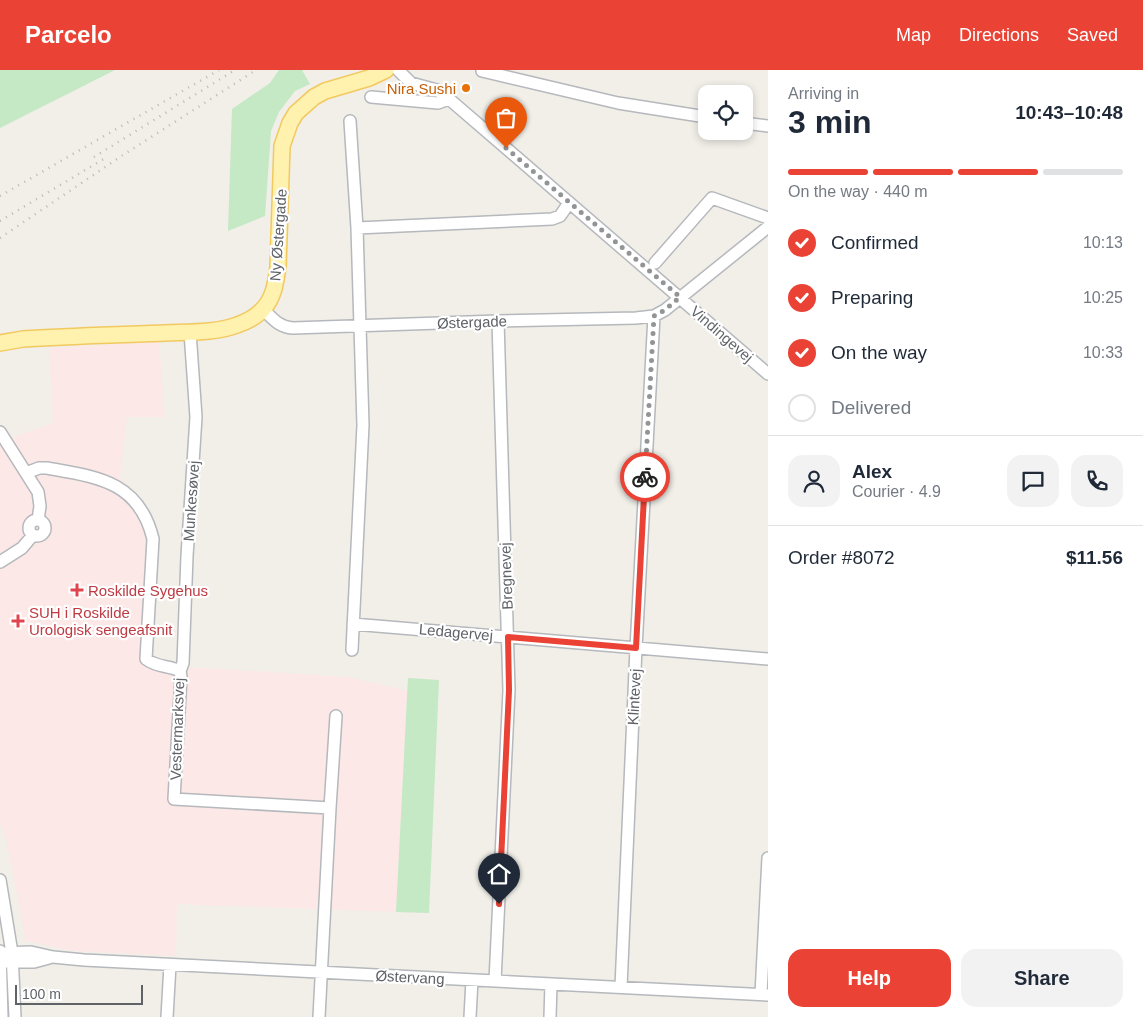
<!DOCTYPE html>
<html lang="en">
<head>
<meta charset="utf-8">
<style>
  body { margin:0; font-family:Helvetica,sans-serif; background:#f2f2f3; color:#1f2937; height:100vh; display:flex; flex-direction:column; font-size:19px; white-space:nowrap }
  * { box-sizing:border-box; margin:0 }
  p { font-size:16px; color:#747a83 }
  .icon { flex:none; width:28px; height:28px; fill:none; stroke:currentColor; stroke-width:2; stroke-linecap:round; stroke-linejoin:round }
  .map { position:relative; flex:1; overflow:hidden }
  .sheet { display:flex; flex-direction:column; background:#fff; width:375px }
  .sheet>* { flex:none }
  .controls { position:absolute; left:698px; top:15px; display:grid; gap:10px }
  .controls a { display:grid; place-items:center; width:55px; height:55px; border-radius:10px; background:#fff; box-shadow:0 2px 8px #0003; font-size:25px }
  .scale { position:absolute; left:15px; bottom:12px; width:128px; box-sizing:border-box; padding-left:5px; border:2px solid #5f6368; border-top:0; font-size:14px; line-height:18px; white-space:nowrap; color:#5f6368; -webkit-text-stroke:4px #fff; paint-order:stroke }
  .pin { position:absolute; display:grid; place-items:center; width:42px; height:42px; color:#fff; margin:-51px -21px; border-radius:50% 50% 50% 0; rotate:-45deg; box-shadow:0 0 5px #0007 }
  .pin .icon { rotate:45deg }
  .courier { position:absolute; display:grid; place-items:center; width:50px; height:50px; margin:-25px; border:4px solid #ea4335; border-radius:50%; background:#fff; color:#222; box-shadow:0 1px 6px #0007 }
  .summary em { font-style:normal; font-weight:600 }
  .summary div { display:flex; flex-direction:column-reverse }
  .summary { display:flex; align-items:center; justify-content:space-between; height:85px; padding:0 20px }
  h1 { font-size:32px; font-weight:600; line-height:38px }
  .bar { display:grid; grid-template-columns:repeat(4,1fr); gap:8px 5px; align-content:center; height:60px; padding:0 20px }
  .bar i { height:6px; border-radius:4px; background:#e0e1e3 }
  .bar .selected { background:#ea4335 }
  .bar p { grid-column:span 4 }
  .line { display:flex; align-items:center; gap:12px; padding:0 20px; border-top:1px solid #e0e1e3 }
  .line div { flex:1 }
  .round { display:grid; place-items:center; flex:none; width:52px; height:52px; border-radius:15px; background:#f2f2f3 }
  ol { padding:0 20px; list-style:none }
  li { display:flex; align-items:center; gap:15px; height:55px }
  li p { margin-inline-start:auto }
  li .icon { padding:5px; border-radius:50%; background:#ea4335; color:#fff; stroke-width:4 }
  li:last-child { color:#747a83 }
  li i { width:28px; height:28px; border:2px solid #e0e1e3; border-radius:50% }
  .button { display:flex; gap:10px; margin-top:auto; padding:10px 20px }
  .button a { flex:1; height:58px; border-radius:15px; background:#ea4335; color:#fff; font-size:20px; font-weight:600; line-height:58px; text-align:center }
  .button a+a { background:#f2f2f3; color:#1f2937 }
  header { display:flex; align-items:center; gap:30px; box-sizing:border-box; height:70px; padding:0 25px; background:#ea4335; color:#fff }
  header strong { font-size:24px }
  nav { display:flex; gap:28px; margin-inline-start:auto; font-size:18px }
  main { display:flex; flex:1; min-height:0 }
  .map>svg:first-child { display:block }
  .medical { fill:#fce8e6 }
  .green { fill:#c5e8c5 }
  .lines { fill:none; stroke-linecap:round; stroke-linejoin:round }
  .minor-casing { stroke:#b5b8bc; stroke-width:14 }
  .major-casing { stroke:#f2c960; stroke-width:18 }
  .minor { stroke:#fff; stroke-width:11 }
  .major { stroke:#fff2af; stroke-width:15 }
  .rail { stroke:#b6b7b8; stroke-width:2.5; stroke-dasharray:1 6; stroke-linecap:butt }
  .done { stroke:#929495; stroke-width:5; stroke-dasharray:0 9 }
  .route { stroke:#ea4335; stroke-width:6 }
  .food-dot { fill:#e8710a; stroke:#fff; stroke-width:2 }
  .health-dot { fill:#e0444e; stroke:#fff; stroke-width:2 }
  .labels { text-anchor:middle; dominant-baseline:central; stroke-width:4.5; stroke-linejoin:round; paint-order:stroke }
  .food-label { font-size:15px; fill:#c56008; stroke:#fff; text-anchor:end }
  .street-label { font-size:15px; fill:#5f6368; stroke:#fff }
  .health-label { font-size:15px; fill:#be3a42; stroke:#fff; text-anchor:start }
</style>
</head>
<body>
<header>
<strong>Parcelo</strong>
<nav><a>Map</a><a>Directions</a><a>Saved</a></nav>
</header>
<main>
<div class="map">
<svg width="768" height="947" viewBox="0 0 768 947">
  <rect width="100%" height="100%" fill="#f1efe8"/>
  <path class="medical" d="M159 271 165 347H127L120 407 147 439 156 458 150 582 159 595 349 607 407 621 396 842 177 834 176 886 73 881 26 871 6 769 0 753V375L18 365 53 353 49 278Z"/>
  <path class="green" d="M0 0H115L0 58Z
    M279 0H302L310 14 295 21 279 42 271 61 265 146 228 161 232 39 270 13Z
    M408 608 439 610 429 843 396 842Z"/>
  <g class="lines">
    <defs>
      <path id="minor" d="M398 0 411 13 437 20 449 29 768 304
        M482 1 618 33 706 47
        M371 27 438 33 449 29
        M350 51 357 158 363 355 352 580
        M744 53 768 56
        M357 158 552 149 560 146 569 133
        M655 193 712 128 768 148
        M263 239C273 249 279 257 293 258L498 251 636 248 654 246 665 240 768 157
        M0 362 38 422 40 436 38 450
        M26 403 39 398H47C97 407 139 411 153 469L146 589C158 598 168 595 180 601L181 607 174 729 330 738 319 947
        M29 458a8 8 0 1 1 16 0a8 8 0 1 1-16 0Z
        M0 492 22 478 33 465
        M353 554 768 589
        M180 601 183 593 187 486 196 347 190 262
        M330 738 336 646
        M0 810 12 883 15 947
        M0 881 2 947
        M0 883 31 882 53 887 84 890 768 925
        M5 892H34L49 888
        M495 911 509 620 498 251
        M621 917 636 578 654 246
        M761 924 768 788
        M167 947 170 895
        M470 947 472 910
        M550 947 551 914"/>
      <path id="major" d="M0 273 23 269C70 266 118 265 165 263 187 262 217 263 237 255 246 252 257 246 263 239 274 228 276 211 278 197L282 76 290 53 296 43 314 27 325 21 369 8 386 0"/>
    </defs>
    <use href="#minor" class="minor-casing"/>
    <use href="#major" class="major-casing"/>
    <use href="#minor" class="minor"/>
    <use href="#major" class="major"/>
    <path class="rail" d="M94 87 235 0
      M0 126 219 0
      M0 151 107 87
      M0 168 120 87 256 0"/>
  </g>
  <g class="lines">
    <path class="done" d="M506 78 680 227 665 240 654 246 645 407"/>
    <path class="route" d="M499 834 509 620 508 567 636 578 645 407"/>
  </g>
  <circle class="food-dot" cx="466" cy="18" r="5"/>
  <g class="health-dot">
    <path d="M74.5 512.5h5v5h5v5h-5v5h-5v-5h-5v-5h5z"/>
    <path d="M15.5 543.5h5v5h5v5h-5v5h-5v-5h-5v-5h5z"/>
  </g>
  <g class="labels">
    <g class="food-label">
      <text x="456" y="18">Nira Sushi</text>
    </g>
    <g class="street-label">
      <text transform="translate(278 165) rotate(-86)">Ny Østergade</text>
      <text transform="translate(472 252) rotate(-2)">Østergade</text>
      <text transform="translate(722 264) rotate(41)">Vindingevej</text>
      <text transform="translate(191 431) rotate(-86)">Munkesøvej</text>
      <text transform="translate(506 506) rotate(-92)">Bregnevej</text>
      <text transform="translate(456 562) rotate(5)">Ledagervej</text>
      <text transform="translate(634 627) rotate(-87)">Klintevej</text>
      <text transform="translate(177 659) rotate(-88)">Vestermarksvej</text>
      <text transform="translate(410 907) rotate(3)">Østervang</text>
    </g>
    <g class="health-label">
      <text x="88" y="520">Roskilde Sygehus</text>
      <text x="29" y="542">SUH i Roskilde<tspan x="29" dy="17">Urologisk sengeafsnit</tspan></text>
    </g>
  </g>
</svg>
<div class="controls">
<a><svg class="icon" aria-label="locate" viewBox="0 0 24 24"><circle cx="12" cy="12" r="6"/><path d="M12 2v4M12 18v4M2 12h4M18 12h4"/></svg></a>
</div>
<div class="scale">100 m</div>
<div class="pin" style="left:506px;top:78px;background:#ea580c"><svg class="icon" aria-label="bag" viewBox="0 0 24 24"><path d="M5 8h14l-1 12H6zM9 8a3 3 0 0 1 6 0"/></svg></div>
<div class="pin" style="left:499px;top:834px;background:#1f2937"><svg class="icon" aria-label="home" viewBox="0 0 24 24"><path d="M3 11l9-7 9 7M6 9v11h12V9"/></svg></div>
<div class="courier" style="left:645px;top:407px"><svg class="icon" aria-label="bike" viewBox="0 0 24 24"><circle cx="6" cy="16" r="4"/><circle cx="18" cy="16" r="4"/><path d="M6 16l4-8h5l3 8M10 8l3 8H6M13 5h3"/></svg></div>
</div>
<section class="sheet">
<div class="summary"><div><h1>3 min</h1><p>Arriving in</p></div><em>10:43–10:48</em></div>
<div class="bar"><i class="selected"></i><i class="selected"></i><i class="selected"></i><i></i><p>On the way · 440 m</p></div>
<ol>
<li><svg class="icon" aria-label="check" viewBox="0 0 24 24"><path d="M5 12l5 5 9-10"/></svg>Confirmed<p>10:13</p></li>
<li><svg class="icon" aria-label="check" viewBox="0 0 24 24"><path d="M5 12l5 5 9-10"/></svg>Preparing<p>10:25</p></li>
<li><svg class="icon" aria-label="check" viewBox="0 0 24 24"><path d="M5 12l5 5 9-10"/></svg>On the way<p>10:33</p></li>
<li><i></i>Delivered</li>
</ol>
<div class="line" style="height:90px"><a class="round"><svg class="icon" aria-label="person" viewBox="0 0 24 24"><circle cx="12" cy="8" r="4"/><path d="M4 21q1-7 8-7t8 7"/></svg></a><div><b>Alex</b><p>Courier · 4.9</p></div><a class="round"><svg class="icon" aria-label="chat" viewBox="0 0 24 24"><path d="M4 5h16v11H9l-5 4z"/></svg></a><a class="round"><svg class="icon" aria-label="phone" viewBox="0 0 24 24"><path d="M5 4h4l2 5-3 2q2 4 5 5l2-3 5 2v4C11 20 4 13 5 4z"/></svg></a></div>
<div class="line" style="height:65px"><div>Order #8072</div><b>$11.56</b></div>
<div class="button"><a>Help</a><a>Share</a></div>
</section>
</main>
</body>
</html>
